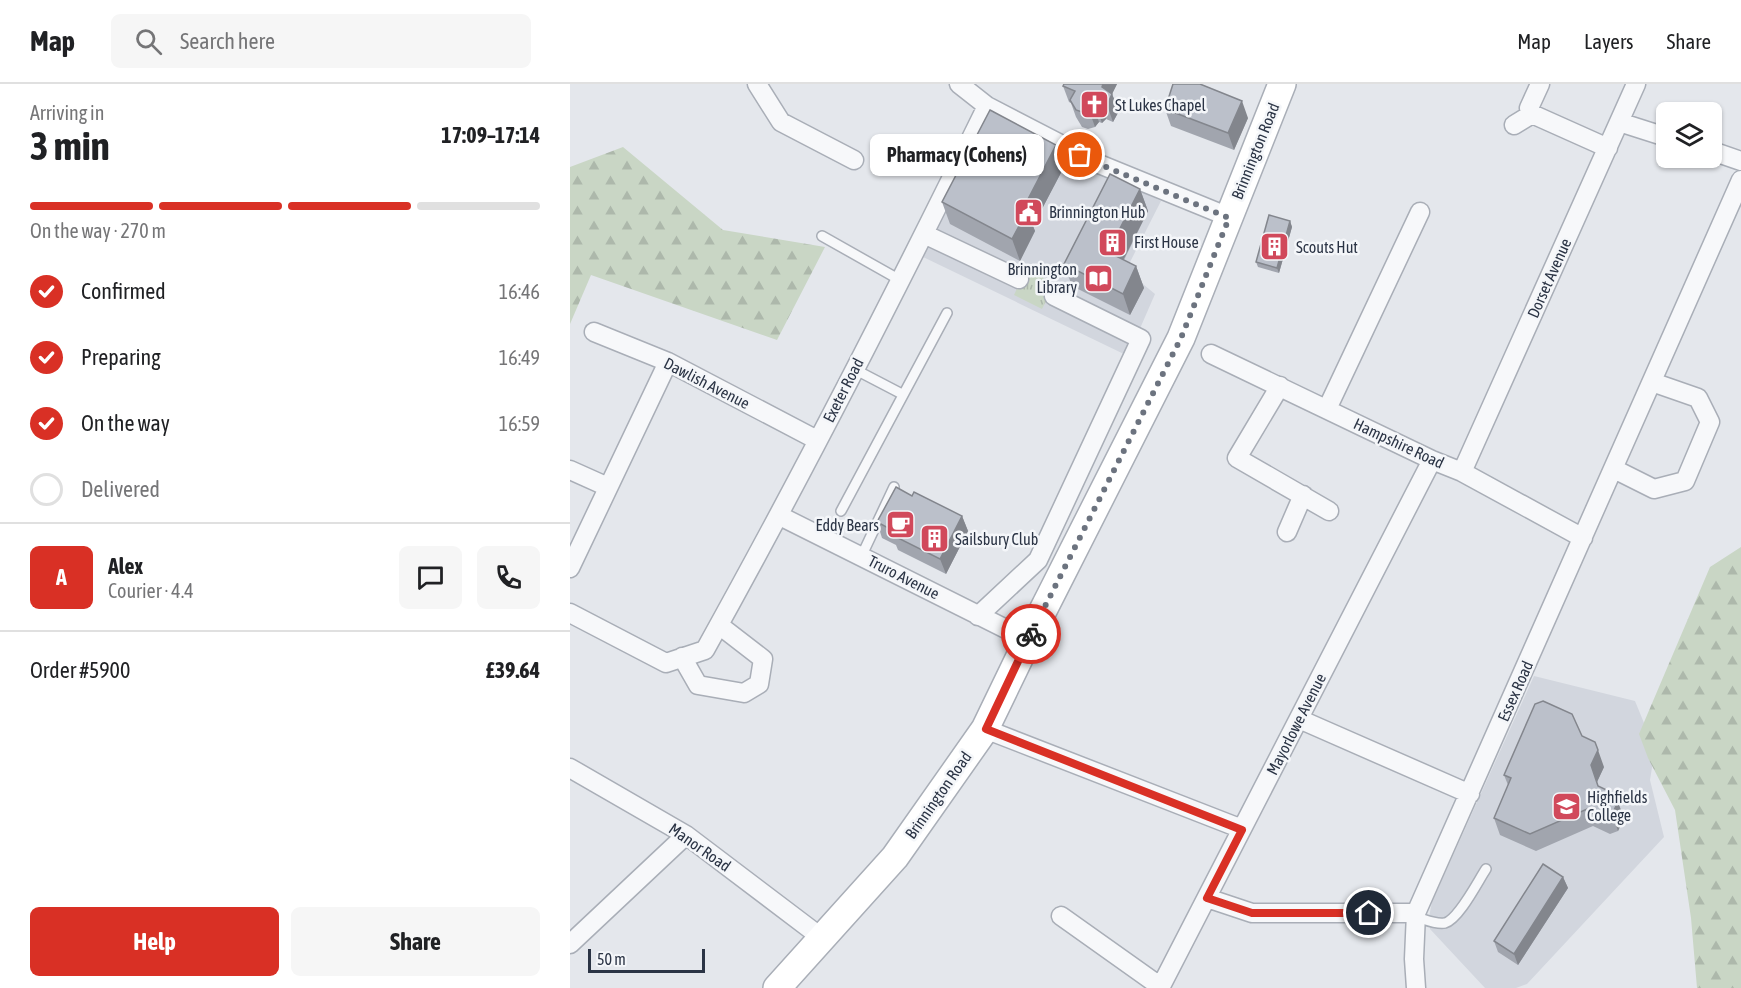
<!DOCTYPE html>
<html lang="en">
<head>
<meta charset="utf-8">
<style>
  body { margin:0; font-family:"Asap Condensed",sans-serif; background:#f6f6f6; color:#202124; height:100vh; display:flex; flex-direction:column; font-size:22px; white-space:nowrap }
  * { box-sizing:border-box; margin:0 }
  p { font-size:20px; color:#757577 }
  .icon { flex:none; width:33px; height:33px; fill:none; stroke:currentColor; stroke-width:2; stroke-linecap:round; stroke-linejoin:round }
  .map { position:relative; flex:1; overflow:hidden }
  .details { display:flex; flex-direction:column; background:#fff; width:570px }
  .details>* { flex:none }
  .controls { position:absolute; left:1086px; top:18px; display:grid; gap:12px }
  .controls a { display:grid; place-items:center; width:66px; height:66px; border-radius:9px; background:#fff; box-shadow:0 2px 4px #0004; font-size:30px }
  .scale { position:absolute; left:18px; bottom:15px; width:117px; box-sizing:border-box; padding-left:6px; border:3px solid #2b3445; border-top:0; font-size:16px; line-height:21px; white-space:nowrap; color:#2b3445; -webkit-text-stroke:4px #f4f6f9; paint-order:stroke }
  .pin { position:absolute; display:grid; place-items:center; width:51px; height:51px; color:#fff; margin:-26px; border:3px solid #fff; border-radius:50%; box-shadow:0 2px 6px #0007 }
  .courier { position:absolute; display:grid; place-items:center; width:60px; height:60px; margin:-30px; border:4px solid #d93025; border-radius:50%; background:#fff; color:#222; box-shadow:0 2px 8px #0007 }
  .bubble { position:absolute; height:42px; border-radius:9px; background:#fff; box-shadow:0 2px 4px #0004; font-size:20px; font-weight:700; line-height:42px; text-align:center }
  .summary em { font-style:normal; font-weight:700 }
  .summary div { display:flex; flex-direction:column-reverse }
  .summary { display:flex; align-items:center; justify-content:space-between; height:102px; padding:0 30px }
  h1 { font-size:39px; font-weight:700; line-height:45px }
  .bar { display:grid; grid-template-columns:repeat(4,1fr); gap:9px 6px; align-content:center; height:72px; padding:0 30px }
  .bar i { height:8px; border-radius:4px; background:#e0e0e0 }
  .bar .active { background:#d93025 }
  .bar p { grid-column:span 4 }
  .line { display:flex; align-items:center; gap:15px; padding:0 30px; border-top:2px solid #e0e0e0 }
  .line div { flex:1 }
  .round { display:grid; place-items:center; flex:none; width:63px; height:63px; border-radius:9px; background:#f6f6f6 }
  ol { padding:0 30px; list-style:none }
  li { display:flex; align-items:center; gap:18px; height:66px }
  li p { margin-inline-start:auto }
  li .icon { padding:6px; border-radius:50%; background:#d93025; color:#fff; stroke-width:4 }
  li:last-child { color:#757577 }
  li i { width:33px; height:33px; border:3px solid #e0e0e0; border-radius:50% }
  .cta { display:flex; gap:12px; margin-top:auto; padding:12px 30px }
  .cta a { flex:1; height:69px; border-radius:9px; background:#d93025; color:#fff; font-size:24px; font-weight:700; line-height:69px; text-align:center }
  .cta a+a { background:#f6f6f6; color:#202124 }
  header { display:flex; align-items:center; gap:36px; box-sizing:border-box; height:84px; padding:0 30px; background:#fff; border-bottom:2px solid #e0e0e0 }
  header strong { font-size:28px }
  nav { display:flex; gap:33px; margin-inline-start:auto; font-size:21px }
  .search { width:420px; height:54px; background:#f6f6f6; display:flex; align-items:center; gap:15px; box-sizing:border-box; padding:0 21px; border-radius:9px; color:#757577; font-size:22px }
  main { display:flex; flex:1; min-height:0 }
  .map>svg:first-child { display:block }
  .built { fill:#d2d6de }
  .forest { fill:url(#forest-firs) }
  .park { fill:url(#park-tufts) }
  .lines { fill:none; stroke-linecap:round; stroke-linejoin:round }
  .lane-casing { stroke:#a9aeb7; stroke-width:12 }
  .street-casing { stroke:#a9aeb7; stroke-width:21 }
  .secondary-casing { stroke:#a9aeb7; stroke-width:30 }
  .lane { stroke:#f7f8fa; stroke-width:9 }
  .street { stroke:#f7f8fa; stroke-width:18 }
  .secondary { stroke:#fff; stroke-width:27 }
  .wall { fill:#a1a5ae }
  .shaded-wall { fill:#83868d }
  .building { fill:#bbc0ca; stroke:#83868d; stroke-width:1.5 }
  .done { stroke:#6c737f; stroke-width:6; stroke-dasharray:0 10.8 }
  .route { stroke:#d93025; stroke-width:8 }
  .labels { text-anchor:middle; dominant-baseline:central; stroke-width:5; stroke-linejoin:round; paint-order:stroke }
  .poi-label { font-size:16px; fill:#2b3445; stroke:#f4f6f9; text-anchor:start }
  .street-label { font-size:16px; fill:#2b3445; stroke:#f4f6f9 }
</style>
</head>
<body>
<header>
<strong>Map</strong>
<div class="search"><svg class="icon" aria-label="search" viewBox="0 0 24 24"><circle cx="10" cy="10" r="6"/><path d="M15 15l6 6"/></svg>Search here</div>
<nav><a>Map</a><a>Layers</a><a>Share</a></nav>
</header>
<main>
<section class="details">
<div class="summary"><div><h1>3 min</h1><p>Arriving in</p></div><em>17:09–17:14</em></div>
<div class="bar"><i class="active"></i><i class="active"></i><i class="active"></i><i></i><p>On the way · 270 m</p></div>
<ol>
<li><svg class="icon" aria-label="check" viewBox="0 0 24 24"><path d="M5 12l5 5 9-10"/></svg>Confirmed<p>16:46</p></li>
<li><svg class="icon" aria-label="check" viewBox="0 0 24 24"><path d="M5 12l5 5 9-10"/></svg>Preparing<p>16:49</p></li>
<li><svg class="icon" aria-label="check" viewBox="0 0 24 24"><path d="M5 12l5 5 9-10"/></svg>On the way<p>16:59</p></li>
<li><i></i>Delivered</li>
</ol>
<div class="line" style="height:108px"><b class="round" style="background:#d93025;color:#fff">A</b><div><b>Alex</b><p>Courier · 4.4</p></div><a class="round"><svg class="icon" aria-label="chat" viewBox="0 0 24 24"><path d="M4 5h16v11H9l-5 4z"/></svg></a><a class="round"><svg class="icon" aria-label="phone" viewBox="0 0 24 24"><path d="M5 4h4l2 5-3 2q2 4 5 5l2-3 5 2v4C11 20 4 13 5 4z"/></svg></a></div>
<div class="line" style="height:78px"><div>Order #5900</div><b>£39.64</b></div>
<div class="cta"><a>Help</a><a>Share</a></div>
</section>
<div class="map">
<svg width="1171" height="904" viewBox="0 0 1171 904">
  <defs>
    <pattern id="forest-firs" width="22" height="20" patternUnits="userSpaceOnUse" patternTransform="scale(1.5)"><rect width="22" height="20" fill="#c9d6c5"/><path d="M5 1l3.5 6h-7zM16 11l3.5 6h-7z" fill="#adb8ab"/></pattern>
    <pattern id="park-tufts" width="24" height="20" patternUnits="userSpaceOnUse" patternTransform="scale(1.5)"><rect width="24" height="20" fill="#c9d6c5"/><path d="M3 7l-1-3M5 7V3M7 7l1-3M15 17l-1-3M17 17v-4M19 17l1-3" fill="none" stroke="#adb8ab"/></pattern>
  </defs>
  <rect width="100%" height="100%" fill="#e4e7ec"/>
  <path class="built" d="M422 37 591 117 556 186 585 210 558 272 351 172Z
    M964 592 1065 617 1083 661 1084 671 1080 696 1094 753 957 900 946 904H915L860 845 859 833 862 818Z"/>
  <path class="forest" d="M53 63 153 146 255 163 207 256 21 191 0 240V83Z
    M1171 463V904H1127L1121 834 1105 726 1078 674 1069 650 1140 483Z"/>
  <path class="park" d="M456 185 485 200 472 225 444 211Z"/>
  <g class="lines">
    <defs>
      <path id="lane" d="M252 152 330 196
        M284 285 332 310
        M271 427 377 229
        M292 471 324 403
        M846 833C854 835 866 841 875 839 889 835 908 797 916 785"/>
      <path id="street" d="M187 0 211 38 284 76
        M389 0 417 22 529 80 659 133
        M970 0 959 24 962 30 1038 64
        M1049 38 1096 53
        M944 41 962 30
        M1142 67 1171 77
        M354 150 449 195
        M24 248 98 278 247 356
        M641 270 862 376 892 388 1013 454
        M710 302 667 374 759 427
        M757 325 850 128
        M1044 385 1084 405 1115 397 1140 338 1128 314 1082 298
        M0 386 38 403
        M892 388 1066 0
        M210 432 458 556
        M717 448 733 411
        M0 484 98 278
        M0 529 96 579 135 566C234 388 327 206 417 22
        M408 532 468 476 571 255 484 212
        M112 573 128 601 174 609 189 600 193 575 149 541
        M729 635 900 710
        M415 645 672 745
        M0 684 116 751 252 854
        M637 814 682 829H846
        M491 832 591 903
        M0 860 116 751
        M590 904 862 376
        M846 904 844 875 846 829 1171 96"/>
      <path id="secondary" d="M207 904 325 773 415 645 458 556 611 254 712 0"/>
    </defs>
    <use href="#lane" class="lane-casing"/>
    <use href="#street" class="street-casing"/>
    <use href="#secondary" class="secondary-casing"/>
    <use href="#lane" class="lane"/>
    <use href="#street" class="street"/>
    <use href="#secondary" class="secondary"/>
  </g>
  <path class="wall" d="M494 0H547L542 10 549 27 543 38 536 35 532 39 529 38 525 43 518 45 512 43 506 33 501 19 499 18 493 2Z
    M595 25 678 34 664 66 601 42Z
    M486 61 494 83 463 142 465 147 450 177 380 140 372 118Z
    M570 105 578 127 554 176 566 182 574 204 560 231 502 202 494 180Z
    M720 137 722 143 709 189 688 183 686 178Z
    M342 412 392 432 398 447 376 490 328 466 326 461 312 454 307 438Z
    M1034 683 1027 698 1028 702 1054 734 1048 747 1040 750 1023 742 966 767 930 751 924 734 938 701 934 691Z
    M993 793 998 804 948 881 928 868 924 857Z"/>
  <path class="shaded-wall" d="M533 0H547L542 10 549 27 543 38 537 21 532 3Z
    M672 17 678 34 664 66 658 49Z
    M530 18 536 35 532 39 526 22Z
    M523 21 529 38 525 43 519 26Z
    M486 61 494 83 463 142 465 147 450 177 442 155 454 123Z
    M570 105 578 127 546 190 538 168Z
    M720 137 722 143 709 189 707 184Z
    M566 182 574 204 560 231 553 210Z
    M392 432 398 447 376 490 370 475Z
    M1028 666 1034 683 1027 698 1021 681Z
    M1048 718 1054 734 1048 747 1042 730Z
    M993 793 998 804 948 881 944 870Z"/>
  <path class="building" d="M494 0H533L532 3 542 10 537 21 530 18 526 22 523 21 519 26 512 28 506 26 500 16 505 7 493 2Z
    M603 0H630L672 17 658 49 595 25Z
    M420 26 486 61 454 123 458 125 442 155 372 118Z
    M540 90 570 105 538 168 566 182 553 210 494 180Z
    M699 131 720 137 707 184 686 178Z
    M326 403 342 412 344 408 392 432 370 475 322 451 324 447 307 438Z
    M973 617 1002 630 1012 652 1025 658 1028 666 1021 681 1028 702 1045 710 1048 718 1042 730 1034 733 1017 725 960 750 924 734 941 694 934 691 965 620Z
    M973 780 993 793 944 870 924 857Z"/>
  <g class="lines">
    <path class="done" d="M461 550 611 254 659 134 529 80 510 71"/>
    <path class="route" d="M461 550 416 645 672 746 637 814 682 829H799"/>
  </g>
  <defs>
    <symbol id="church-square" viewBox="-11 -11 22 22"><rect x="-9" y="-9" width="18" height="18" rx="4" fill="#d1495b" stroke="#f4f6f9"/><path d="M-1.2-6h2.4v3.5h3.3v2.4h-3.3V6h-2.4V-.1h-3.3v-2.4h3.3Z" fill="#fff"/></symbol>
    <symbol id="civic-square" viewBox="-11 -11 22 22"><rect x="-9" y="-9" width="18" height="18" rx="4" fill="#d1495b" stroke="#f4f6f9"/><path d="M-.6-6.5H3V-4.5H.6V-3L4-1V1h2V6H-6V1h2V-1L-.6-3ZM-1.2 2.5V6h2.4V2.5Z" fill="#fff"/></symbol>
    <symbol id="building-square" viewBox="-11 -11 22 22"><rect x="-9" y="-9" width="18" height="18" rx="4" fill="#d1495b" stroke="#f4f6f9"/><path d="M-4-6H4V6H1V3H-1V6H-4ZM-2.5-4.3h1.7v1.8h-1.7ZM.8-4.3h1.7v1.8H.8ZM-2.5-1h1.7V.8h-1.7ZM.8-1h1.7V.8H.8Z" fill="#fff"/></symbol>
    <symbol id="library-square" viewBox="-11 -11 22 22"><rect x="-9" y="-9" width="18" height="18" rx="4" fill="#d1495b" stroke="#f4f6f9"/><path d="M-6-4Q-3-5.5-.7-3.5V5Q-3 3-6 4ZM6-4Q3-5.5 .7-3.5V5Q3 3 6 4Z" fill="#fff"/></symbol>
    <symbol id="cafe-square" viewBox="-11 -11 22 22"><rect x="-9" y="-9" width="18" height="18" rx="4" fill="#d1495b" stroke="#f4f6f9"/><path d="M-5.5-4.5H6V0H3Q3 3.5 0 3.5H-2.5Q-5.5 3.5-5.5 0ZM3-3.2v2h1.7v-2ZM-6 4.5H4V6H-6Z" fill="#fff"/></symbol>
    <symbol id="school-square" viewBox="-11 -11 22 22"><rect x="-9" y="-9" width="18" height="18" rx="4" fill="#d1495b" stroke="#f4f6f9"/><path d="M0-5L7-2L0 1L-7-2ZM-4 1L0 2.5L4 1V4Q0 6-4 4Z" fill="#fff"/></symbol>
  </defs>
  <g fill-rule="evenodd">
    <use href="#church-square" x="508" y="4" width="33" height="33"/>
    <use href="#civic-square" x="442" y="112" width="33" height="33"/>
    <use href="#building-square" x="526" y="142" width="33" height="33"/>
    <use href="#building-square" x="688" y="146" width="33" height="33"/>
    <use href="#library-square" x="512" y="178" width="33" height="33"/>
    <use href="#cafe-square" x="314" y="424" width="33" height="33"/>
    <use href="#building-square" x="348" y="438" width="33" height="33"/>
    <use href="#school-square" x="980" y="706" width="33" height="33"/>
  </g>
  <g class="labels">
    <g class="poi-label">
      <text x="545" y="21">St Lukes Chapel</text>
      <text x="479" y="128">Brinnington Hub</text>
      <text x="564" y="158">First House</text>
      <text x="726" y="163">Scouts Hut</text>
      <text x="507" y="185" text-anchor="end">Brinnington<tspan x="507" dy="18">Library</tspan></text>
      <text x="309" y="441" text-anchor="end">Eddy Bears</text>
      <text x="385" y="455">Sailsbury Club</text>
      <text x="1017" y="713">Highfields<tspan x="1017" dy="18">College</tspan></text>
    </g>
    <g class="street-label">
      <text transform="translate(685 67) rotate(-68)">Brinnington Road</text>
      <text transform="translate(979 194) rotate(-66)">Dorset Avenue</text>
      <text transform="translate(137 299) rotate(27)">Dawlish Avenue</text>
      <text transform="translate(273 306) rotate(-63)">Exeter Road</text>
      <text transform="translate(829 359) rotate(25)">Hampshire Road</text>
      <text transform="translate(334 493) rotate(27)">Truro Avenue</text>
      <text transform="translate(945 607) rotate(-66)">Essex Road</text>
      <text transform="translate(726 640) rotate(-63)">Mayorlowe Avenue</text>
      <text transform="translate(368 711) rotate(-55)">Brinnington Road</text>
      <text transform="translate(130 763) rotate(35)">Manor Road</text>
    </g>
  </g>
</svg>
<div class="controls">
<a><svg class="icon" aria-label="layers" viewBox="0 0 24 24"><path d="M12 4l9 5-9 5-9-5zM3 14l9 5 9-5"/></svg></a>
</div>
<div class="scale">50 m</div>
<div class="pin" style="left:510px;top:71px;background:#ea580c"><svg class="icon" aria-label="bag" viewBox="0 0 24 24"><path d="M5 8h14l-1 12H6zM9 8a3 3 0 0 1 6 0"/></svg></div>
<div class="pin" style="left:799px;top:829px;background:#1f2937"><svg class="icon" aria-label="home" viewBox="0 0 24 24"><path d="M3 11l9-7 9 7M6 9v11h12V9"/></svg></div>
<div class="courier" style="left:461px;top:550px"><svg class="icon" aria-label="bike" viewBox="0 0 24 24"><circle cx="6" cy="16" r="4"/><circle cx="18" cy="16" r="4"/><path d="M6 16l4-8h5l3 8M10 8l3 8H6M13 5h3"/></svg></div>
<div class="bubble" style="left:300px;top:50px;width:174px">Pharmacy (Cohens)</div>
</div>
</main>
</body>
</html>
